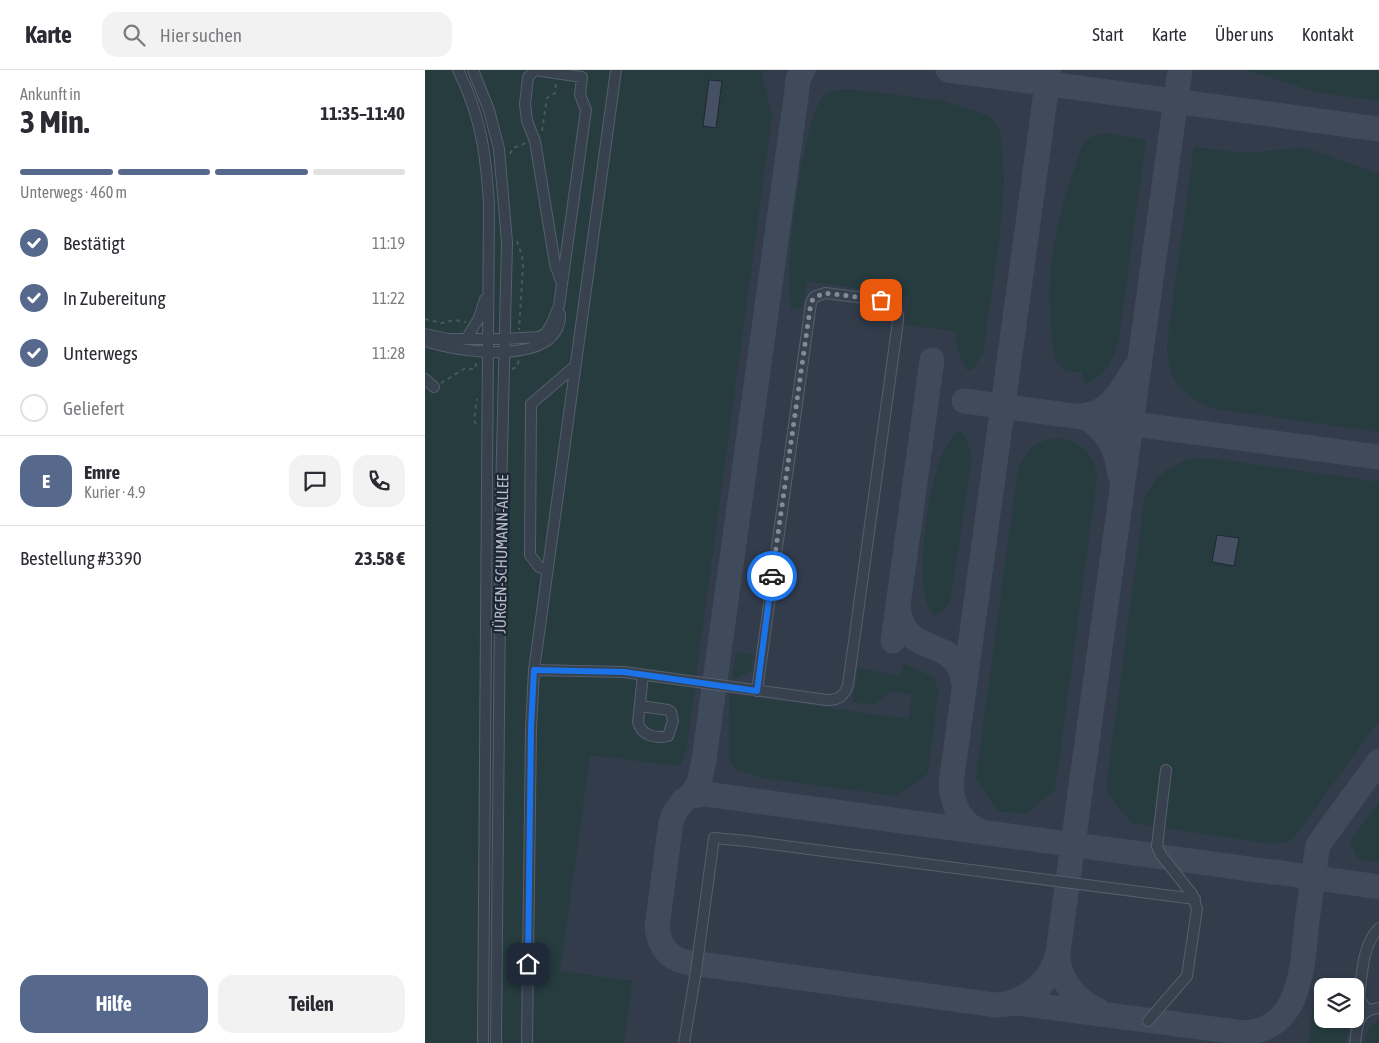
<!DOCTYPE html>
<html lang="de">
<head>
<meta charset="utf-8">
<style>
  body { margin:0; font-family:"Asap Condensed",sans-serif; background:#f2f2f3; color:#2b2b33; height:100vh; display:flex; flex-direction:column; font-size:19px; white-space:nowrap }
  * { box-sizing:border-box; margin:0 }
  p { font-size:16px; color:#7c7c81 }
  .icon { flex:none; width:28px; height:28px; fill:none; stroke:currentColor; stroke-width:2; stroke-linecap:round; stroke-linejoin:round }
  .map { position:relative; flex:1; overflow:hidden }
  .side { display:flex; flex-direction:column; background:#fff; width:425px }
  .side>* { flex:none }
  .tools { position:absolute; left:889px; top:908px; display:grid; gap:10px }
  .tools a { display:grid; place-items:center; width:50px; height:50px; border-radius:10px; background:#fff; box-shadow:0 2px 8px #0003; font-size:25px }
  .pin { position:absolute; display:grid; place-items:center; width:42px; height:42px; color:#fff; margin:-21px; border-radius:10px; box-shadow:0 2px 8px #0006 }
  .courier { position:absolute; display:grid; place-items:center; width:50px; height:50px; margin:-25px; border:4px solid #1a73e8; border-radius:50%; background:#fff; color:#222; box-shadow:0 1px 6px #0007 }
  .headline em { font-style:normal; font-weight:700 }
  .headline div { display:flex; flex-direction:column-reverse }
  .headline { display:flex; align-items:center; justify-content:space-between; height:85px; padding:0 20px }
  h1 { font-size:32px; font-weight:700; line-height:38px }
  .bar { display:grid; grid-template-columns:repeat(4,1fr); gap:8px 5px; align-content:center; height:60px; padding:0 20px }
  .bar i { height:6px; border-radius:4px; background:#e1e1e2 }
  .bar .active { background:#56698c }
  .bar p { grid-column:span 4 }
  .line { display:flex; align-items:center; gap:12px; padding:0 20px; border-top:1px solid #e1e1e2 }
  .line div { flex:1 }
  .round { display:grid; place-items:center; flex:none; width:52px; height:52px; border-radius:15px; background:#f2f2f3 }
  ol { padding:0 20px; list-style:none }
  li { display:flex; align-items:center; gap:15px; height:55px }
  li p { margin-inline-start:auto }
  li .icon { padding:5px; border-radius:50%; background:#56698c; color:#fff; stroke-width:4 }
  li:last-child { color:#7c7c81 }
  li i { width:28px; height:28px; border:2px solid #e1e1e2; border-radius:50% }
  .button { display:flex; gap:10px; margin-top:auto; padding:10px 20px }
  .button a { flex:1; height:58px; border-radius:15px; background:#56698c; color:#fff; font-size:20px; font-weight:700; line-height:58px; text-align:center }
  .button a+a { background:#f2f2f3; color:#2b2b33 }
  header { display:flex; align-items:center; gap:30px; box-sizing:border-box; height:70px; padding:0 25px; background:#fff; border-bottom:1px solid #e1e1e2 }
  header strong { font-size:24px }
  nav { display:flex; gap:28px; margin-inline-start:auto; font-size:18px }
  .search { width:350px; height:45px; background:#f2f2f3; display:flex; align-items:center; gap:12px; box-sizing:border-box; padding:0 18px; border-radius:15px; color:#7c7c81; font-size:19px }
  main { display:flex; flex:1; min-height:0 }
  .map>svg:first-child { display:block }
  .airport { fill:#323c4b; fill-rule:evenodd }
  .green { fill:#263c3f }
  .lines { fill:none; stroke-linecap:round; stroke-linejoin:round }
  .taxiway { stroke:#3f4a5a; stroke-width:25 }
  .building { fill:#455162; stroke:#1f2835 }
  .minor-casing { stroke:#565f6c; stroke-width:12 }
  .path { stroke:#44595c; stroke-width:2; stroke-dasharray:4 4; stroke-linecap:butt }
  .minor { stroke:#38414e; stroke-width:10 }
  .done { stroke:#828b98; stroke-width:5; stroke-dasharray:0 9 }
  .route { stroke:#1a73e8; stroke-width:6 }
  .labels { text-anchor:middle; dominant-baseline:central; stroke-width:4.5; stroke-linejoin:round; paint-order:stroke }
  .street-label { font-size:16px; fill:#b4bcc9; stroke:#1d2633 }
</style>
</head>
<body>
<header>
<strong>Karte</strong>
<div class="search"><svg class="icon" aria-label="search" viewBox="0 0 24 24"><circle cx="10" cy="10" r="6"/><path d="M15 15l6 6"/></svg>Hier suchen</div>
<nav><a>Start</a><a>Karte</a><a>Über uns</a><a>Kontakt</a></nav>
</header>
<main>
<section class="side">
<div class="headline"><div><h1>3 Min.</h1><p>Ankunft in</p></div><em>11:35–11:40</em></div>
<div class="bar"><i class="active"></i><i class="active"></i><i class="active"></i><i></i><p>Unterwegs · 460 m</p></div>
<ol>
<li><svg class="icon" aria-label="check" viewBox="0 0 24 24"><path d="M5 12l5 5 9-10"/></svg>Bestätigt<p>11:19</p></li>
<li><svg class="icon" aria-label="check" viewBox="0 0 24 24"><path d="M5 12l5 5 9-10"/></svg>In Zubereitung<p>11:22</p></li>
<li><svg class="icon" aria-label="check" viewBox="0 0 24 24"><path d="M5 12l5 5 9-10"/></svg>Unterwegs<p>11:28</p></li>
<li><i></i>Geliefert</li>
</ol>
<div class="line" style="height:90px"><b class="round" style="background:#56698c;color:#fff">E</b><div><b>Emre</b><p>Kurier · 4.9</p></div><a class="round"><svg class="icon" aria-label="chat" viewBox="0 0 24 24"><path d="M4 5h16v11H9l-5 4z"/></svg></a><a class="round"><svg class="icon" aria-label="phone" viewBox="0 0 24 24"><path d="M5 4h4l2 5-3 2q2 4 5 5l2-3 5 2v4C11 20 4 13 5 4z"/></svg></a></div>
<div class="line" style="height:65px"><div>Bestellung #3390</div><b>23.58 €</b></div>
<div class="button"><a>Hilfe</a><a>Teilen</a></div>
</section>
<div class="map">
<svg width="954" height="973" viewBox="0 0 954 973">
  <rect width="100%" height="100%" fill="#242f3e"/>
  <path class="airport" d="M73 0H954V973H97ZM898 916H930V949H898Z"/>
  <path class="green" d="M0 0H336L347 46 273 591 262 679 255 696 165 685 135 901 207 911 199 973H0Z
    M822 0H954V31L891 22Z
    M423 19 519 31 566 47 575 62 579 111 574 171 558 283 547 300H541L532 278 531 261 480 255 484 226 381 211 377 239 366 238C365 223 364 207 365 192 366 162 380 46 398 27 404 20 415 20 423 19Z
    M678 63 721 70 693 273C685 295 682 303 661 314L656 302C641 303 635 299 629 286 627 263 624 239 625 216 627 164 640 125 657 77L662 69Z
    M769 77 818 83 881 78 954 104V362L785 338C756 324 742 308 742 275Z
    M535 360 540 366 547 385 526 527C522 535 519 545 509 545 504 539 500 529 499 521 494 487 505 379 535 360Z
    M633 368C655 372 669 383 672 407L630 720 600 744 574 741 551 709 593 400C601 380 611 370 633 368Z
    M771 388 791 389 954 412V650L876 758 865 771 848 774 706 753 681 720 720 426C724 423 727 415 731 410 741 397 756 392 771 388Z
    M311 582 328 585 326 601 307 610Z
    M478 594 509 607 513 622 503 703 472 726 338 708 312 700 305 692 304 624 484 649 487 625 467 621 449 635 428 632 433 598 476 606Z
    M954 731V792L934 789 925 772Z
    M888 937 897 939 898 949H925L921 973H884Z
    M954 951V973H939L945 957Z"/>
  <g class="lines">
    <path class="taxiway" d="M523 0 954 59
      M539 331 954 387
      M695 405C692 379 681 357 657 346 684 344 697 320 709 299
      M473 537C479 592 533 561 539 615
      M468 571 507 290
      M954 691 893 775 892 780C889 804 885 828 882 852 877 896 877 959 819 963L592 933 570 935 556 933 260 892C242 887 234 875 232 857L246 752 250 742 258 731 265 726 280 724 731 786 738 787 847 802H851C885 807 920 812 954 817
      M265 726 274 713 279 690 372 20 373 9 378 0
      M557 762C536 754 527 735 526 714L624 0
      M633 882C632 909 650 930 674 941
      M584 933C610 925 627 908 633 882L755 0"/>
  </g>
  <path class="building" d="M284 10 297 11 291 58 278 56Z
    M792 465 814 468 809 496 787 492Z"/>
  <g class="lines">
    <defs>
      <path id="minor" d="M33 0C56 46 61 84 64 135L58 973
        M48 0 64 40 74 79 82 172 76 426 71 973
        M0 264 24 269H80L114 267 121 263 126 255 134 236 137 214 130 194 110 71 102 51 100 34 103 7 110 0 157 7 155 25 161 40 137 214
        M42 268 54 248 60 229
        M0 271C32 282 136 298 135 244
        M0 309 9 317
        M122 500 114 497 105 485 106 334 150 296
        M109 600 199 602 402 630C414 630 419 626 423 615L473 251V245L467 235 456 230 400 223 389 227 386 233 332 621
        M215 636 243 640 246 642 248 651 243 666C230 669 216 665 213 652L218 605
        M942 940 934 928C937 905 937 875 954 858
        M723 951 762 906 772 839 767 824 736 785 732 776 741 700
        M102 973 106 658 109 600 191 0
        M259 973 271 901 289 768 322 771 770 829
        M930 973C933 954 931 941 954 938"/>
    </defs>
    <use href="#minor" class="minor-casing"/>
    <path class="path" d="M117 61 122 28 130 23 131 13
      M85 84 88 78 101 73
      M92 171 97 186 98 197 94 260
      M0 249 17 253 29 250 41 252
      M87 299 92 297 94 290
      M16 313 39 299H50L52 289
      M51 354 49 351 52 329"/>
    <use href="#minor" class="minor"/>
  </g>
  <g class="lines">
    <path class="done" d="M347 506 386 232 390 227 400 223 456 230"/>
    <path class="route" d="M103 894 106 658 109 600 199 602 332 621 347 506"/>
  </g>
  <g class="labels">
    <g class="street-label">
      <text transform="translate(76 484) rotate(-89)">JÜRGEN-SCHUMANN-ALLEE</text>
    </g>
  </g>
</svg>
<div class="tools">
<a><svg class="icon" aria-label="layers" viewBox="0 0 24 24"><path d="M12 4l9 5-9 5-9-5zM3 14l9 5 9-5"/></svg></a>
</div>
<div class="pin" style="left:456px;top:230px;background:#ea580c"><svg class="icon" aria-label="bag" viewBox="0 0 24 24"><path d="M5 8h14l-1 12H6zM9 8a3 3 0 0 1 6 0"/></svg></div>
<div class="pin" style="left:103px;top:894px;background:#1f2937"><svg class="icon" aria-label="home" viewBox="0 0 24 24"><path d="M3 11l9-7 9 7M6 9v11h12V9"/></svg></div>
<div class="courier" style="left:347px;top:506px"><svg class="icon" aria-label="car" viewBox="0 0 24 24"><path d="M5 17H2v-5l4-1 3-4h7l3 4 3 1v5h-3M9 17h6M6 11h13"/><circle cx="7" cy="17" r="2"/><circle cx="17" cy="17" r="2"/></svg></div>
</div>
</main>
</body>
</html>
